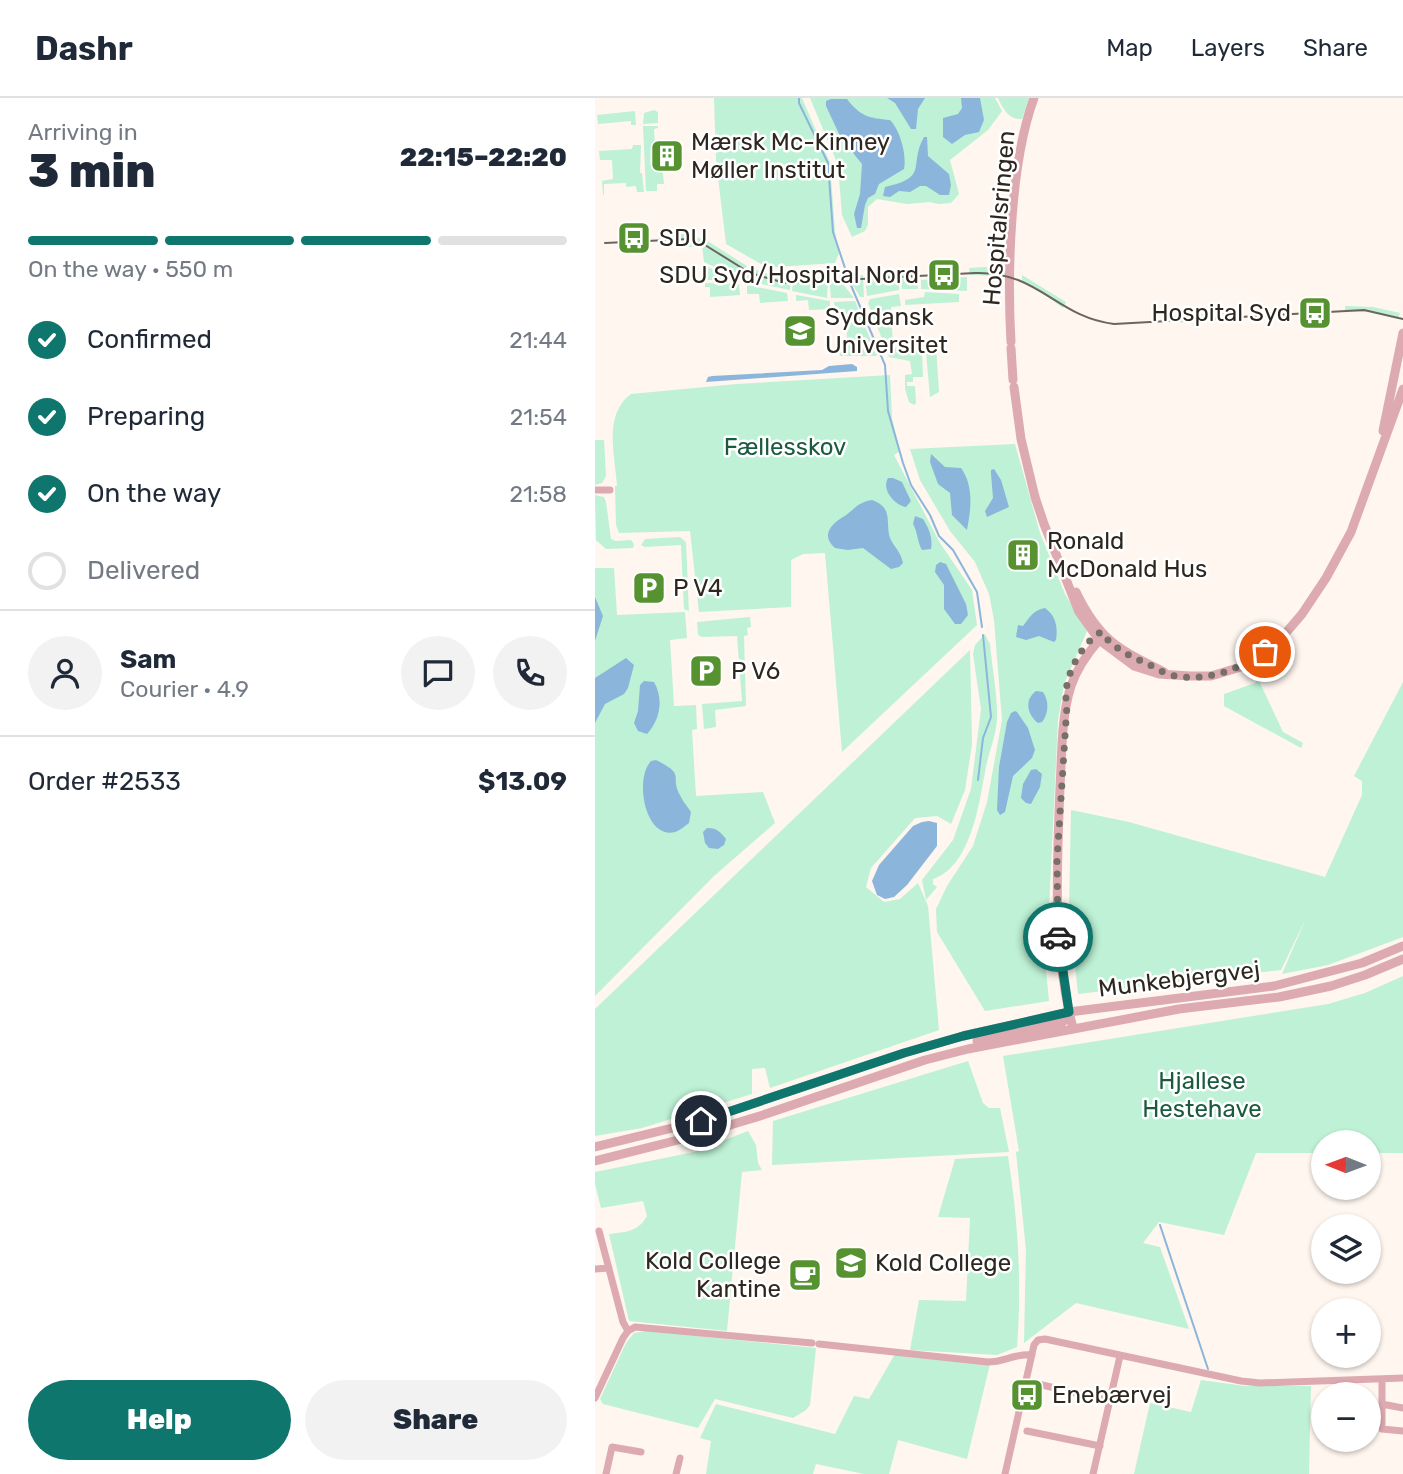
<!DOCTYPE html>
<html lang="en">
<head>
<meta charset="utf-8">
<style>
  body { margin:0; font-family:Rubik,sans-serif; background:#f2f2f3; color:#1f2937; height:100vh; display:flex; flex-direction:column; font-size:26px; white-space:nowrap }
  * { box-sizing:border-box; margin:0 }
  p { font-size:23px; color:#747a83 }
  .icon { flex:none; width:38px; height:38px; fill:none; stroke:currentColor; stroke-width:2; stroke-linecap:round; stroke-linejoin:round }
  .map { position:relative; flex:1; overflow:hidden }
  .panel { display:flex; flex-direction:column; background:#fff; width:595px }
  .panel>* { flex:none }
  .needle { width:46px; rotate:271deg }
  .controls { position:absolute; left:716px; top:1032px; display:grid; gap:14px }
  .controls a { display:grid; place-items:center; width:70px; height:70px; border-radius:50%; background:#fff; box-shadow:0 2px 5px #0004; font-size:35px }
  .pin { position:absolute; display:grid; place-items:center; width:60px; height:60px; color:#fff; margin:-30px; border:4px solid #fff; border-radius:50%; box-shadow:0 2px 7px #0007 }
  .courier { position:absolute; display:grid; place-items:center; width:70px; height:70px; margin:-35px; border:5px solid #0f766e; border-radius:50%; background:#fff; color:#222; box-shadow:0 2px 9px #0007 }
  .headline em { font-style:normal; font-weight:800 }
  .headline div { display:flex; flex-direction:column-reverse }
  .headline { display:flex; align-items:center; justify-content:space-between; height:119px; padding:0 28px }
  h1 { font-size:46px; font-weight:800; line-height:52px }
  .bar { display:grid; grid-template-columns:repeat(4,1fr); gap:10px 7px; align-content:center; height:84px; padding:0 28px }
  .bar i { height:9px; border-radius:5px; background:#e0e1e3 }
  .bar .active { background:#0f766e }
  .bar p { grid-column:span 4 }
  .line { display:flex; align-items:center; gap:18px; padding:0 28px; border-top:2px solid #e0e1e3 }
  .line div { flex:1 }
  .round { display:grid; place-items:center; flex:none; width:74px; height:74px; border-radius:37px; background:#f2f2f3 }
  ol { padding:0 28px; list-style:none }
  li { display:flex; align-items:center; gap:21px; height:77px }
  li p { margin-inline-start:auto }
  li .icon { padding:7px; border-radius:50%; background:#0f766e; color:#fff; stroke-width:4 }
  li:last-child { color:#747a83 }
  li i { width:38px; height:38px; border:4px solid #e0e1e3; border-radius:50% }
  .button { display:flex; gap:14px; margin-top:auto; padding:14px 28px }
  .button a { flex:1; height:80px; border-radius:42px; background:#0f766e; color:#fff; font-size:28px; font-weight:800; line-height:80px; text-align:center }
  .button a+a { background:#f2f2f3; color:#1f2937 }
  header { display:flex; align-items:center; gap:42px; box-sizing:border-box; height:98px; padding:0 35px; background:#fff; border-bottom:2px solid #e0e1e3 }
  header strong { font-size:33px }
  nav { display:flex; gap:38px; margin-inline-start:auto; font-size:24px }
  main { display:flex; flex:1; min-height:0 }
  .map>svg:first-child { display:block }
  .green { fill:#bef1d5 }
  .water { fill:#8cb5db }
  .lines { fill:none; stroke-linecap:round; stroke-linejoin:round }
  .stream { stroke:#8cb5db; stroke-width:2 }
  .minor { stroke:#dcaab0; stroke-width:7 }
  .tertiary { stroke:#dcaab0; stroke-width:9 }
  .tram { stroke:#6c655e; stroke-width:2 }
  .done { stroke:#776f68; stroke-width:7; stroke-dasharray:0 12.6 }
  .route { stroke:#0f766e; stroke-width:9 }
  .labels { text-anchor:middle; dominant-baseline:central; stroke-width:5; stroke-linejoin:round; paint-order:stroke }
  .poi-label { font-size:24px; fill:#2e2720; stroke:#fff; text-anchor:start }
  .street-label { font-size:24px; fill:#2e2720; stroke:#fff }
  .park-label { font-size:24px; fill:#1a5b3f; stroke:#fff }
</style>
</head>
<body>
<header>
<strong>Dashr</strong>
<nav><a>Map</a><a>Layers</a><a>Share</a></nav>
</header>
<main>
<section class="panel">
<div class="headline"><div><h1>3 min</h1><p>Arriving in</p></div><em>22:15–22:20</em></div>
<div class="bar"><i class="active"></i><i class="active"></i><i class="active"></i><i></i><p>On the way · 550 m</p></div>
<ol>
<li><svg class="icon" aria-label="check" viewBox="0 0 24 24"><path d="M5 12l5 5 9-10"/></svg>Confirmed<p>21:44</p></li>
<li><svg class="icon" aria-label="check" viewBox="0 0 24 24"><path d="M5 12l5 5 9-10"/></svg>Preparing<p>21:54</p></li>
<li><svg class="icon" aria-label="check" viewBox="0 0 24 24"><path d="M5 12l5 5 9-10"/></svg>On the way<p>21:58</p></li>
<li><i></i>Delivered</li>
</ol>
<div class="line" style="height:126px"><a class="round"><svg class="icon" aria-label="person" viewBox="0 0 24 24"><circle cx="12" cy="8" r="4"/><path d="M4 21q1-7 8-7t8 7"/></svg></a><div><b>Sam</b><p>Courier · 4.9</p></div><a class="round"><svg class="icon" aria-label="chat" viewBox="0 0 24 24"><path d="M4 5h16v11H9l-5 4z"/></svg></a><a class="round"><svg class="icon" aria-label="phone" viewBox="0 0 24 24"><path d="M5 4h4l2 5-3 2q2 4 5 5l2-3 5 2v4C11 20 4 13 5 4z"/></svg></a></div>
<div class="line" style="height:91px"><div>Order #2533</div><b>$13.09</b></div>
<div class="button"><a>Help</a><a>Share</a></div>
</section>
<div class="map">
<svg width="808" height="1376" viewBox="0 0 808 1376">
  <rect width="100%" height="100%" fill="#fef6ef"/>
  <path class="green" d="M119 0H207L235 65 240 134 244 155 240 165 181 169 166 166 131 146 121 62Z
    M215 0H400L407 13 393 32 355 62 364 96 356 105 343 106 335 104 312 106 282 101 273 109V127L270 133 257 139 247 117 243 67Z
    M403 0H434L427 21C414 22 408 11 403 0Z
    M59 12 63 14V25L48 26 49 15Z
    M40 13 41 27H36V23L3 26 2 17Z
    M48 28H63V30L59 31 60 49H65L69 86H62V93H51Z
    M38 47H46L45 75H47L49 94H42L41 88 31 89V85L9 86V97H8L7 83 18 81 17 62H5L4 53 37 51Z
    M89 136 111 142 152 168 143 180 109 164 107 148 93 149 92 143 89 142 64 143V137Z
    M109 167 140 182H110Z
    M154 169 175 177 196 181 195 192 147 182Z
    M390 169 411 172 410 178 375 177 374 170Z
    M323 173V191H307L306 174Z
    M304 174V192L272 198 270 176Z
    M268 177 269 199H265L256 184 247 185 259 200H236L234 179Z
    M427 177 471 204 468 210 442 191 427 184Z
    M233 179 232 200 197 193 198 180Z
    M372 179V193L326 191V182Z
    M110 185 144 186 145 197 115 199V189H110Z
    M152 187 192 195 193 203 165 205 164 196H152Z
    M330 194 364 196V204L310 207V202L329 199Z
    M304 196 306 208 296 209 298 250 341 248 344 294 335 299 331 254 327 253 328 279H318V284H312V288H320L321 305 319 307 314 304 310 291V277L317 276 315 263 294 259 273 205 275 201Z
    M201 197 235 203V211L214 212 213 202 201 203Z
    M260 203 282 258H245L244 253 253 252 250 211H240L239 204Z
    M750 208 778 209 805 215 803 221 775 214H750Z
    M631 215V222L576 225V218Z
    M295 277 297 320 305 353 299 357 345 445 377 492 382 527 247 654 230 455 208 456 196 462V509L104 514 95 433 24 435 21 427 20 388H22C20 357 8 317 36 296L142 286Z
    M0 342H9L11 378 7 385 0 387Z
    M420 346 445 435 470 496 492 533 469 586 463 622 454 811H446L442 841 448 843 454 903 390 913 342 834 341 811 352 788 378 748 392 704 407 622 399 522 394 496 380 464 355 433 325 382 315 351Z
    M0 397 9 399 11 404 16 441 21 443 36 442 39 446 38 450 11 451 1 442Z
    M85 439 91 444 95 540 94 513 89 511 86 447 50 449 46 447 50 441Z
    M0 470H19L22 517 90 514 92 540 75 542 79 608 101 607 102 631 97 632 101 698 168 694 180 725 119 778 0 898Z
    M155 519 156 529 152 530 153 537 149 538 151 608 120 612 121 629 109 631 107 606 147 603 142 538 107 539 103 537 102 524Z
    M390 536 395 546C397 569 403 599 402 622 401 637 394 654 391 669 384 704 377 768 338 781V786L342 789 331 802 327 782 358 742 376 691 386 611 378 556 380 547Z
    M375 552 377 646 370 692 356 726 342 718 320 720 276 770 271 789 289 804 305 801 323 785 333 808 344 932 175 990 170 970 157 971V996L47 1030 0 1038V911Z
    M687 552 692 556 665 585 688 634 708 645 706 650 629 608V596L660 585Z
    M808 584V839L733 867 687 876 711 820 686 872 483 896 474 810 476 712 534 724 730 779 767 697V683L759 678Z
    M808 878V1055H774V1045H728V1055H661L629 1137 564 1124 548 1145 565 1149 594 1231 481 1205 429 1245 431 1152 421 1054 424 1053 408 958 733 906 770 895Z
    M373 963 388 1005 394 1010H405L414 1054 177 1067 178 1023Z
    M153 1033 161 1047 163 1065 167 1072 147 1074 132 1233 34 1223 14 1136C31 1134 43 1134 52 1118L48 1103 6 1110 0 1086V1074L99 1054Z
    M413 1058C423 1122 427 1184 422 1249L402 1257 315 1252 324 1202 371 1203 375 1120 343 1119 360 1061Z
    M52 1233 221 1250 215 1307 211 1312 198 1320 120 1301 103 1330 8 1306 5 1301 31 1245 39 1235Z
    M300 1256 395 1266 372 1361 303 1342 294 1376H269L221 1366 218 1376H111L116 1343 105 1340 121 1306 240 1336 259 1298 274 1301Z
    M606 1282 650 1288H716L714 1376H539L555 1305 596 1314Z"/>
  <path class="water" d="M292 0H330L323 11 321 31H316L300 5Z
    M366 0H385L389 22 384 34 370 37 357 46 348 39V20L363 16 367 10Z
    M236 1H252C266 19 274 20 295 22 305 32 312 57 309 71L284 86 280 96 273 100 270 107 266 130H262L259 116 265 96 267 66 246 40 231 8V3Z
    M329 39H332L333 58 354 76 356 87 354 97H345L331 88H325L315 94 304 93 295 99 288 98 290 89C335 79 313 68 329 39Z
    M257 266 262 269V273L111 284 113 279 117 278 227 272 234 268Z
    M336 356 350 369 366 370C379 388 376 411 372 432L357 417 355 395 343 386 335 364Z
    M399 371 406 382 414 409 392 419 390 413 398 400 396 376V372Z
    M293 380H298L307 384 316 403 311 409C300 407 286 392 293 380Z
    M277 402C299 410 290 424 295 440 299 449 306 454 308 465L304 469 296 471 268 450 253 452 240 450C226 438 235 427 248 419 260 412 260 405 277 402Z
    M320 418 328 421C334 431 338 439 336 451L327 452C322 443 323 435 318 426Z
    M345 464 351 466 371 506 373 517 366 526H360L349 511V487L340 474 341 467Z
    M0 499 8 518 0 543Z
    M450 510C461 518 463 529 461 542L459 544 444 538 431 542 421 539 423 527 428 528C435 519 438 512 450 510Z
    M31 560 39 567 33 590 29 596 10 606 0 625V580Z
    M49 583 59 584C69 601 65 622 52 636L43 633 39 625 43 613 45 587Z
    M441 593 448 594C454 603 454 615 447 624L443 625C432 616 429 602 441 593Z
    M420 613 422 614 433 630 440 652 437 660 418 678 410 714 405 717 402 712 404 669 412 624 416 615Z
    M61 662C93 678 73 677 86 699 88 704 93 709 96 714L94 725C90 728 84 733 80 734 50 742 39 681 56 663Z
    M441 671 447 676 445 689 436 706 431 705 426 700 428 686 436 672Z
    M334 723 342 725V748L312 787 299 799 290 801 282 797 277 783 284 767 318 728 327 724Z
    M112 730C121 730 125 733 131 741L129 747 123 751 114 750 110 745 108 734Z"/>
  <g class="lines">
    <path class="stream" d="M204 0V5L233 65 238 134 255 185 290 267 293 313 308 365 316 387 335 417 344 438 358 452 382 494 387 529
      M383 682 388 640 396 619 388 537
      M565 1127 613 1271"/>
    <path class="minor" d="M0 392H15
      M4 1133 28 1224 33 1233
      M0 1171 14 1170
      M224 1246 393 1264C409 1264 421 1255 437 1257
      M787 1281V1331L808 1333
      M443 1286 515 1303
      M0 1300 28 1240 33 1233 40 1229 217 1245
      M787 1306 808 1310
      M432 1333 505 1348
      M11 1376 17 1349 46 1354
      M81 1376 85 1360
      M410 1376 439 1247 443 1242 450 1241 646 1283 665 1285 808 1280
      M498 1376 525 1258"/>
    <path class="tertiary" d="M416 244C412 174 415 65 439 0
      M416 250 418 282
      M419 289 426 341 440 399 449 426 484 514 504 542 539 568 564 576 595 578H616L649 568 683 544 707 516 731 480 756 434 808 291
      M788 333 808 235
      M481 494C504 542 523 551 569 574
      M478 930C457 851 462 770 465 689 467 656 466 619 476 588 482 570 492 556 504 542L505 536
      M382 943 468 924 474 914
      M0 1049 106 1023 309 955 368 938 474 914 679 888 767 865 808 848
      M0 1063 95 1039 168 1017 330 962 373 951 584 911 684 899 736 888 770 877 808 861"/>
    <path class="tram" d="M10 145 94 141 110 147 155 175 190 185 380 175C444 173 461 219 519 226L769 212 808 221"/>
  </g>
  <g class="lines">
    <path class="done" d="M463 839 462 762 472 607C466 584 485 546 506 534 517 549 534 558 551 565 559 569 567 574 576 577 609 585 643 572 670 554"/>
    <path class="route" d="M106 1023 309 955 368 938 474 914 463 839"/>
  </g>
  <defs>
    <symbol id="building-square" viewBox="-11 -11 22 22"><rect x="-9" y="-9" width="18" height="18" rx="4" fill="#579230" stroke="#fff"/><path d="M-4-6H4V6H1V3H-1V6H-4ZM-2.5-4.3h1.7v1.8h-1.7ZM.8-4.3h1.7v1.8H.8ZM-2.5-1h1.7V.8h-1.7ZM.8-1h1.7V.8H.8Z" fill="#fff"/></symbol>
    <symbol id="bus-square" viewBox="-11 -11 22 22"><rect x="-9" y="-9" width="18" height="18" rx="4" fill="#579230" stroke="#fff"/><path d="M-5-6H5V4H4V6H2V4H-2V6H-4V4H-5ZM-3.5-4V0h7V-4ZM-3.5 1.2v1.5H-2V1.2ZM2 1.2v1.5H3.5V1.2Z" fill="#fff"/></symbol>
    <symbol id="university-square" viewBox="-11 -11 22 22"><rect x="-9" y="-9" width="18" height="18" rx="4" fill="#579230" stroke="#fff"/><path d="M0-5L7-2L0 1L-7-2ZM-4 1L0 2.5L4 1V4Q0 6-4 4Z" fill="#fff"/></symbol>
    <symbol id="parking-square" viewBox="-11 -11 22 22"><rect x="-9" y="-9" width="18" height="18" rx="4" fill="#579230" stroke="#fff"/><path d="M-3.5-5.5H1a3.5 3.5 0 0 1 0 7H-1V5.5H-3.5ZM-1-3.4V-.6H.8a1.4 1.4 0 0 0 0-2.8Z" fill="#fff"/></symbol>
    <symbol id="cafe-square" viewBox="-11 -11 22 22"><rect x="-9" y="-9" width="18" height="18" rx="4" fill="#579230" stroke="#fff"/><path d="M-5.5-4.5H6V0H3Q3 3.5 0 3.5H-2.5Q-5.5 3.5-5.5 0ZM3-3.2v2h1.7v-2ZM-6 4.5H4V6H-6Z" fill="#fff"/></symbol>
  </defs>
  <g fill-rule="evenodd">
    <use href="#building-square" x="53" y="39" width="38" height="38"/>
    <use href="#bus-square" x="20" y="121" width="38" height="38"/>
    <use href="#bus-square" x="330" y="158" width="38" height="38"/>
    <use href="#bus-square" x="701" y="196" width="38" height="38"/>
    <use href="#university-square" x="186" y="214" width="38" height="38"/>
    <use href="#building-square" x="409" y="438" width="38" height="38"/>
    <use href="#parking-square" x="35" y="471" width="38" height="38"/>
    <use href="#parking-square" x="92" y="554" width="38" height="38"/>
    <use href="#university-square" x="237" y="1146" width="38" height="38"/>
    <use href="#cafe-square" x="191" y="1158" width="38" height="38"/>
    <use href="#bus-square" x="413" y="1278" width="38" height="38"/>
  </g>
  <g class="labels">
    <g class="poi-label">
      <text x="96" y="44">Mærsk Mc-Kinney<tspan x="96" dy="28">Møller Institut</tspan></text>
      <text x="64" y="140">SDU</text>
      <text x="324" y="177" text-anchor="end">SDU Syd/Hospital Nord</text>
      <text x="696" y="215" text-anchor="end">Hospital Syd</text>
      <text x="230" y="219">Syddansk<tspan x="230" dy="28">Universitet</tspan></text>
      <text x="452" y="443">Ronald<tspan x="452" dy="28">McDonald Hus</tspan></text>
      <text x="78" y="490">P V4</text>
      <text x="136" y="573">P V6</text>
      <text x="186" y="1163" text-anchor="end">Kold College<tspan x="186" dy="28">Kantine</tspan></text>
      <text x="280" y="1165">Kold College</text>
      <text x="457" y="1297">Enebærvej</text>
    </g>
    <g class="street-label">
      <text transform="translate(404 120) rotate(-85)">Hospitalsringen</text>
      <text transform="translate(584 881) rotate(-7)">Munkebjergvej</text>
    </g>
    <g class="park-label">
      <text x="190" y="349">Fællesskov</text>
      <text x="607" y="983">Hjallese<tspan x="607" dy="28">Hestehave</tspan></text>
    </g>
  </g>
</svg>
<div class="controls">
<a><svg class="needle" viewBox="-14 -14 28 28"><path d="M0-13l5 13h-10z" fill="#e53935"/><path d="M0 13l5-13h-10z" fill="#747a83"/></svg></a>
<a><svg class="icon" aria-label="layers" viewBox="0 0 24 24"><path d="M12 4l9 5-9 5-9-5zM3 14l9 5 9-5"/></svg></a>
<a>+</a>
<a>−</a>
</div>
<div class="pin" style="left:670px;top:554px;background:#ea580c"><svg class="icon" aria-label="bag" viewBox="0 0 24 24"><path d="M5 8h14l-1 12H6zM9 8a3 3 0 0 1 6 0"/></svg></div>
<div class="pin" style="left:106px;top:1023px;background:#1f2937"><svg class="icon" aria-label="home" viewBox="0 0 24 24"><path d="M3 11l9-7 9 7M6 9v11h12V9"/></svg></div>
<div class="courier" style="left:463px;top:839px"><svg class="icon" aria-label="car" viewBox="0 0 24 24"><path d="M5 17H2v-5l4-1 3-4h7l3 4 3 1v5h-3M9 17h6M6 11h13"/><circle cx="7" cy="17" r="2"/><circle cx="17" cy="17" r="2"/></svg></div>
</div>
</main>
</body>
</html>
